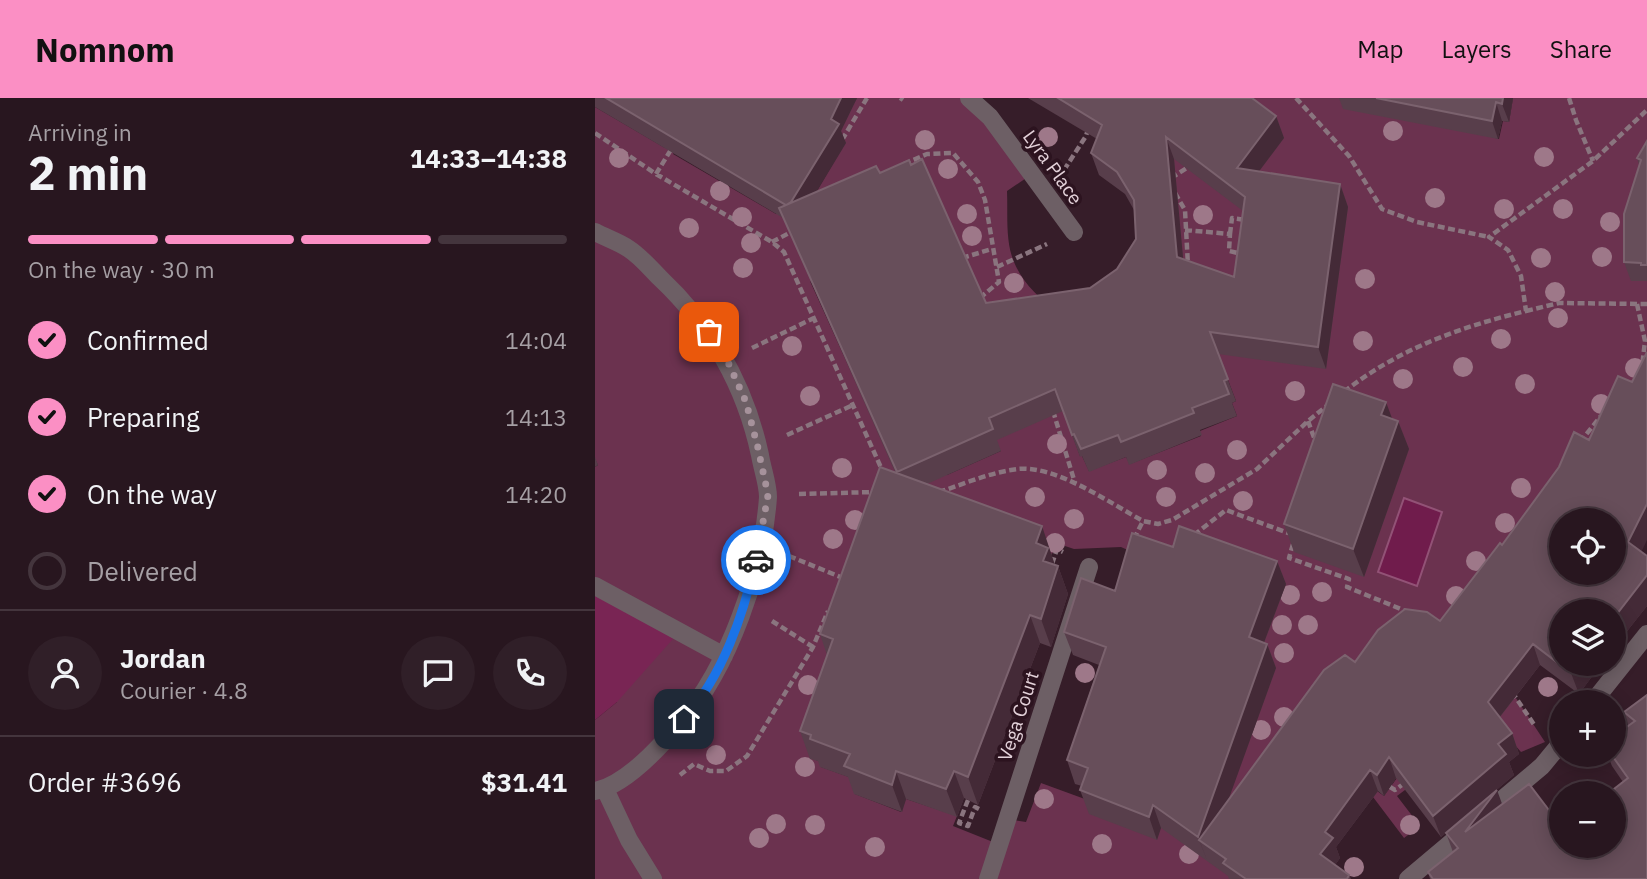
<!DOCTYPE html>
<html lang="en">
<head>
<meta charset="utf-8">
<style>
  body { margin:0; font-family:"IBM Plex Sans",sans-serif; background:#301f28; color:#f1f3f6; height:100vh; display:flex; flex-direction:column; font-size:26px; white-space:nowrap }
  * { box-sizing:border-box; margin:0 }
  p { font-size:23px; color:#a59fa4 }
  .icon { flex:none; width:38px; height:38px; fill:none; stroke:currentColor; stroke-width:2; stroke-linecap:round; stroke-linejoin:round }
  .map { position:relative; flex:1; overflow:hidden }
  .sheet { display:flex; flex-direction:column; background:#28161f; width:595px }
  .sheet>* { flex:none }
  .tools { position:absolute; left:954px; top:410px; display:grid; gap:14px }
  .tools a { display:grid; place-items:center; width:77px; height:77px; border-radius:50%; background:#28161f; box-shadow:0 4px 18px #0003,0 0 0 2px #44353d; font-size:35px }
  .pin { position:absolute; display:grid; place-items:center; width:60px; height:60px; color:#fff; margin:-30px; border-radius:14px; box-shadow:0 4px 10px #0006 }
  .courier { position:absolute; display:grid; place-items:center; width:70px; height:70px; margin:-35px; border:5px solid #1a73e8; border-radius:50%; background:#fff; color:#222; box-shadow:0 2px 9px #0007 }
  .headline em { font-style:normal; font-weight:700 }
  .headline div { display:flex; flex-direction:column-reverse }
  .headline { display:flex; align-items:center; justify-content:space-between; height:119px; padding:0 28px }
  h1 { font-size:46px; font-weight:700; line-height:52px }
  .bar { display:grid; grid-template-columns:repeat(4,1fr); gap:10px 7px; align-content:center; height:84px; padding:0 28px }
  .bar i { height:9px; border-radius:5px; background:#44353d }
  .bar .current { background:#fb8fc4 }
  .bar p { grid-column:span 4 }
  .line { display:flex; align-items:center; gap:18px; padding:0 28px; border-top:2px solid #44353d }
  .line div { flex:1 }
  .round { display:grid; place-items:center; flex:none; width:74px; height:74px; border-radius:37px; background:#301f28 }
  ol { padding:0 28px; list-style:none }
  li { display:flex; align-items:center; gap:21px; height:77px }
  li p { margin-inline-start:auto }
  li .icon { padding:7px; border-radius:50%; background:#fb8fc4; color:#111; stroke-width:4 }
  li:last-child { color:#a59fa4 }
  li i { width:38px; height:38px; border:4px solid #44353d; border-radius:50% }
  header { display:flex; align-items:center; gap:42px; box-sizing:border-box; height:98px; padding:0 35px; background:#fb8fc4; color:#111 }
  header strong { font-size:33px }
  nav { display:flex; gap:38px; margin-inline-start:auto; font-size:24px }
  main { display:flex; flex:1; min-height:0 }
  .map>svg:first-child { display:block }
  .green { fill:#6b324f; fill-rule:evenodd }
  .forest { fill:#792554 }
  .water { fill:#701c4c; stroke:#925276; stroke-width:2 }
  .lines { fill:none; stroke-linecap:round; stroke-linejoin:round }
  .path { stroke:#8a757f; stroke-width:4.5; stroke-dasharray:7 3.5; stroke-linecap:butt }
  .minor { stroke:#6d5f65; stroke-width:18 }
  .tree { fill:#9e7889 }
  .wall { fill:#583e4b; fill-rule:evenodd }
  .shaded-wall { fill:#442a37 }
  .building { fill:#674e5a; stroke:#7b626e; stroke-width:2; fill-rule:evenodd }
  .done { stroke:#a6929b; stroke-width:7; stroke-dasharray:0 12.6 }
  .route { stroke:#1a73e8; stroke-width:9 }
  .labels { text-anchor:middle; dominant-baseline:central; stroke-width:7; stroke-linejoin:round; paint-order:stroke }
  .street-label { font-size:19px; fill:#e3d1d9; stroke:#2c131f }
</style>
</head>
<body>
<header>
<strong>Nomnom</strong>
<nav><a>Map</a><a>Layers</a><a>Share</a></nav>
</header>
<main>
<section class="sheet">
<div class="headline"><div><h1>2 min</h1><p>Arriving in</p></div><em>14:33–14:38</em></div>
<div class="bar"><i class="current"></i><i class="current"></i><i class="current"></i><i></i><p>On the way · 30 m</p></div>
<ol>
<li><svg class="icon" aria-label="check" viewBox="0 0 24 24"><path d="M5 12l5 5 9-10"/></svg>Confirmed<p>14:04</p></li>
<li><svg class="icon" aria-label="check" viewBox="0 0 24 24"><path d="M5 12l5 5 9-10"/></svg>Preparing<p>14:13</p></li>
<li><svg class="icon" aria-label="check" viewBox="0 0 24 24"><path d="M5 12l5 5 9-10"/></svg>On the way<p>14:20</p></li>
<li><i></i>Delivered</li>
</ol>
<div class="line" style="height:126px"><a class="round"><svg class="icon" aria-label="person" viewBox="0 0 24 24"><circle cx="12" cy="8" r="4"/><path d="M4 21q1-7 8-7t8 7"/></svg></a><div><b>Jordan</b><p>Courier · 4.8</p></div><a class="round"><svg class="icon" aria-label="chat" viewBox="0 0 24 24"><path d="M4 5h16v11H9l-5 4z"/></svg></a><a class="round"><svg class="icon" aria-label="phone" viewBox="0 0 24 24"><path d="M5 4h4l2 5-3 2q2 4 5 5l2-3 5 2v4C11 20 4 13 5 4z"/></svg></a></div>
<div class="line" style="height:91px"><div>Order #3696</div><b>$31.41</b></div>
</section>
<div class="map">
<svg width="1052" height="781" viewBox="0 0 1052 781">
  <rect width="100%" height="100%" fill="#361d29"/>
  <path class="green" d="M262 0H374L437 76 412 93C413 115 410 143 419 164 435 204 484 227 517 249L560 70 635 0H750L904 41 908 23 914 24 918 0H1052V74L1037 183H1052V291L960 406 638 781H0V622L22 604 0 488V369L3 367 0 361V9L70 50 85 44 78 56 181 116 223 91 250 45 240 38ZM215 183 406 353 352 377 268 300ZM614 232 641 303 637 305 642 318 605 333 606 338 535 366 531 359 494 373 487 358H485L459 288ZM323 407 457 456 461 445 479 451 526 449 546 458 498 704 446 685 431 724 412 721 403 746 358 728 362 718 311 701 306 714 260 696 265 683 226 669V664L216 660Z
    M905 576 950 644 926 654 900 624 802 698 825 728 809 740 778 699 782 693 789 698 835 634Z"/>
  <path class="forest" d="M0 488 85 533 22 604 0 622Z"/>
  <path class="water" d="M809 400 847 414 822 488 783 474Z"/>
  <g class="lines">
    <path class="path" d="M305 0 308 2
      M701 0 754 58 787 111 822 124 894 139
      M974 0 981 22 998 63
      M0 35 61 76 177 144 189 154 288 374
      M247 42 272 0
      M309 66 332 56 358 55 383 84 390 102 404 184 386 199
      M469 72 491 38 493 31
      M61 76 77 50
      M576 80 595 68
      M580 95 590 112 593 168
      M590 132 635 136 634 153 647 156
      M635 136 637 120 651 122
      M177 144 198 133
      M367 160 397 151
      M402 169 452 146
      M1042 206 1050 243 1047 269
      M931 213 964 205 1052 206
      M157 250 219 220
      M749 294C803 251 865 229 931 213L926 178 913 152 894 139 998 63 1052 12
      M458 313 480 385
      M713 323 721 345
      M192 337 258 307
      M985 344 1006 318
      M344 394C369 386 396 374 423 371 461 367 515 405 548 423
      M204 396 279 394
      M599 437 631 412 696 436
      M539 441 548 423 563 426 577 422 662 371 713 323 734 306
      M698 446 694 460 754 481 752 489 813 514
      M194 458 248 480
      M457 466 462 451 468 454
      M177 523 218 549
      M917 594 940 628
      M85 677 99 666 115 673H131L152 658 218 549 233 513
      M795 689 800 692 811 684
      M373 702 364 725 373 728 380 709 384 711"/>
    <path class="minor" d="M374 0 395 19 479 134
      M0 134C11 140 24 144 34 151 45 158 55 170 65 180 117 229 150 287 165 357 167 370 173 386 173 399 168 471 134 570 86 624 66 648 31 687 0 693
      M0 488 129 558
      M998 604 1052 536
      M10 691 34 742 58 781
      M393 781 494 469
      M813 781 947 668 966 645"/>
  </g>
  <g class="tree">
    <circle cx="798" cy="33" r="10"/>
    <circle cx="453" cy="39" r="10"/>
    <circle cx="330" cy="42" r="10"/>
    <circle cx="949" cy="59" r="10"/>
    <circle cx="24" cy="60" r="10"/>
    <circle cx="353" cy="71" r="10"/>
    <circle cx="125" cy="93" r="10"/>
    <circle cx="840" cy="100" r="10"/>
    <circle cx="909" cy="111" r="10"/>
    <circle cx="968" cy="111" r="10"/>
    <circle cx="372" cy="116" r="10"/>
    <circle cx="608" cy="117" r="10"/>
    <circle cx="147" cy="119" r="10"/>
    <circle cx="1015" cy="124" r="10"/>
    <circle cx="94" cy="130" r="10"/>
    <circle cx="377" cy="138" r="10"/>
    <circle cx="156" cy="145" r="10"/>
    <circle cx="1007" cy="159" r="10"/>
    <circle cx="946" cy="160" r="10"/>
    <circle cx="148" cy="170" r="10"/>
    <circle cx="770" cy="181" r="10"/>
    <circle cx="419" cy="185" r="10"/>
    <circle cx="960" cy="194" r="10"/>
    <circle cx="963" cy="220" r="10"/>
    <circle cx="906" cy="241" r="10"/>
    <circle cx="768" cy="243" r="10"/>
    <circle cx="197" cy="248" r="10"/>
    <circle cx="868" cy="269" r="10"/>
    <circle cx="1040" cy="270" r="10"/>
    <circle cx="808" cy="281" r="10"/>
    <circle cx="930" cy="286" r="10"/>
    <circle cx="700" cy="293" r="10"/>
    <circle cx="215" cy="298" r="10"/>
    <circle cx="1006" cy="306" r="10"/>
    <circle cx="462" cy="346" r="10"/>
    <circle cx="642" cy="352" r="10"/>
    <circle cx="247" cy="370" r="10"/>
    <circle cx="562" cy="372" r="10"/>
    <circle cx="610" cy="375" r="10"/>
    <circle cx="926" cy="390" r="10"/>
    <circle cx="440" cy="399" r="10"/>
    <circle cx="571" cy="399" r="10"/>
    <circle cx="648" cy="403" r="10"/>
    <circle cx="479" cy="421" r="10"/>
    <circle cx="260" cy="422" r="10"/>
    <circle cx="910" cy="425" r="10"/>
    <circle cx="238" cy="441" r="10"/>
    <circle cx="460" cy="445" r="10"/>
    <circle cx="881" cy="463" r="10"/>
    <circle cx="727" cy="494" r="10"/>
    <circle cx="695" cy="497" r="10"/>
    <circle cx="861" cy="498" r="10"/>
    <circle cx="687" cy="527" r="10"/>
    <circle cx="713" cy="527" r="10"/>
    <circle cx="689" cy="555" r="10"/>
    <circle cx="490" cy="575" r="10"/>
    <circle cx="213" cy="587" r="10"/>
    <circle cx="953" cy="589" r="10"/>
    <circle cx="689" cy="619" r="10"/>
    <circle cx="666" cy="632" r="10"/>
    <circle cx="121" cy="657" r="10"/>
    <circle cx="210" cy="669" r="10"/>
    <circle cx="449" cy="701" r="10"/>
    <circle cx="181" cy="726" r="10"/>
    <circle cx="220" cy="727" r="10"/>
    <circle cx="815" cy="727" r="10"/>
    <circle cx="164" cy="740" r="10"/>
    <circle cx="507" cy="746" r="10"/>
    <circle cx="280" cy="749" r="10"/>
    <circle cx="594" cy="756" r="10"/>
    <circle cx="759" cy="769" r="10"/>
  </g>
  <path class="wall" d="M0 0H262L246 33 251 45 221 93 316 67 391 205 495 190 522 171 541 141 539 112 530 96 504 77 496 55 502 41 433 0H657L681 18 689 40 664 73 745 86 753 109 731 271 623 256 641 303 637 305 642 318 605 332 607 337 534 367 531 359 494 374 487 358 485 359 468 313 402 342 406 353 332 386 457 456 456 458 459 467 463 468 473 496 456 549 445 545 383 707 369 700 362 719 311 701 307 714 259 696 253 679 225 669 223 663 215 661 205 633 232 557 225 536 300 374 188 120 0 9ZM579 61 648 113 639 179 588 161Z
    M744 0H918L914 24 907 23 903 41 748 11Z
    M1052 43V183H1036L1029 164 1044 67 1042 60Z
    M797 321 803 323 814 351 769 479 699 454 689 426Z
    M0 359 3 367 0 369Z
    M907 447 1046 454 1052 508 1018 551V513L966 565H1007L984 596 945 567 905 619 917 635 924 656 914 664 919 677 846 739 801 680 789 698 783 693 741 749 745 760 740 767 754 777 756 781H634L633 778 566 730 562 742 494 716 485 692 487 688 480 686 472 662 504 567 478 557 469 534 578 449 682 463 691 486 669 545 672 546 681 570 633 702 760 564 845 523Z
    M1052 597V781H835L833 774 858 754 851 735 907 706 966 747 1020 694 1019 691 1028 684 1017 668 1012 656H1018L1033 627 1029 614Z"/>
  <path class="shaded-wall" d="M246 0H262L246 33 251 45 201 128 194 109Z
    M908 0H918L914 24 907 6Z
    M901 4 907 23 903 41 897 23Z
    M681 18 689 40 650 92 642 70Z
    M571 39 579 61 590 181 582 159Z
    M745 86 753 109 731 271 723 249Z
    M791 304 801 331 803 323 814 351 769 479 758 451 786 317Z
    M1052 406V442L1041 465 1033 444Z
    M447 428 462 473 463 468 473 496 456 549 446 521 441 445Z
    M682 463 691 486 662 563 654 539Z
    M1052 477V508L1018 551V521Z
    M435 517 445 545 383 707 373 679Z
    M672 546 681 570 616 750 604 742 612 762 603 739Z
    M938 546 945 567 900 625 893 604Z
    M984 565H1007L984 596 976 575Z
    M917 635 924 656 914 664 919 677 846 739 838 718 903 646Z
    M794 659 801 680 789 698 782 677Z
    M775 672 783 693 741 749 745 760 733 777 725 756 730 734Z
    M301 673 311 701 307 714 297 687Z
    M359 673 369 700 362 719 351 691Z
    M902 692 910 714 870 734Z
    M558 707 566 730 562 742 554 719Z"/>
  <path class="building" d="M11 0H246L236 21 244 26 196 104 191 107Z
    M463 0H657L681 18 642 70 745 86 723 249 615 234 633 281 629 283 634 296 597 310 599 315 526 344 523 337 486 351 479 336 477 337 460 291 394 320 398 331 302 374 184 110 281 68 285 75 314 62 316 67 327 61 391 205 495 190 522 171 541 141 539 102 522 74 496 55 507 27ZM571 39 650 99 639 179 582 159Z
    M781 0H908L907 6 901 4 897 23Z
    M1052 43V167H1046V165L1029 164V116L1046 62 1042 60Z
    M1052 254V406L1033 444 1052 458V477L1018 521V513H966V565H984L976 575 938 546 893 604 917 635 903 646 911 656 838 718 794 659 782 677 775 672 730 734 738 740 725 756 754 777 752 781H651L628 765 631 761 604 742 729 572 750 557 760 564 783 532 810 511 832 514 845 523 905 445 907 447 964 369 979 334 994 342 1023 278 1037 284ZM966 422H1018V474H966Z
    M738 286 791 304 786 317 803 323 758 451 689 426Z
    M285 369 447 428 441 445 453 450 448 463 463 468 446 521 435 517 373 679 359 673 351 691 301 673 297 687 249 668 255 656 215 641 216 637 205 633 238 541 225 536Z
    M584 428 682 463 654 539 672 546 603 739 558 707 554 719 485 692 493 670 472 662 511 549 469 534 486 480 520 493 537 435 578 449Z
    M1052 597V781H838L833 774 863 750 851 735 902 692 870 734 934 686 966 728V747H1018V696L1021 694 1019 691 1033 680 1016 656H1018V639L1040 623 1029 614Z"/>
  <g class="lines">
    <path class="done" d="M114 234 132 262 151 304 163 350 173 397 161 462"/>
    <path class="route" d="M89 621C128 577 148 518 161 462"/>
  </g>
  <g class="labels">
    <g class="street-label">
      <text transform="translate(458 69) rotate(54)">Lyra Place</text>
      <text transform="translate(423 618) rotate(-72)">Vega Court</text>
    </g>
  </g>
</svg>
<div class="tools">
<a><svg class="icon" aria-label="locate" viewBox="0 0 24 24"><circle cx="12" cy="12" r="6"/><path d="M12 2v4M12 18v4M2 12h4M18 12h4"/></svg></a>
<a><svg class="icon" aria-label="layers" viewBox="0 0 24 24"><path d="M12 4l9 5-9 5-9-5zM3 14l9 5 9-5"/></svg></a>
<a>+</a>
<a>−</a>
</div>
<div class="pin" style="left:114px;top:234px;background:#ea580c"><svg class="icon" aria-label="bag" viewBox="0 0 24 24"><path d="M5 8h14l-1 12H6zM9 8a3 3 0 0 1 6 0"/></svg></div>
<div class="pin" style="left:89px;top:621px;background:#1f2937"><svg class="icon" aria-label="home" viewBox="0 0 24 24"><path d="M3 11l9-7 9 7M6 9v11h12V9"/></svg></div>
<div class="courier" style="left:161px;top:462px"><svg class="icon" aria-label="car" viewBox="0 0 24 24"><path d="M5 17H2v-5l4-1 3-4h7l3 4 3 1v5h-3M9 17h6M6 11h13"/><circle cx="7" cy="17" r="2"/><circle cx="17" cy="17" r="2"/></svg></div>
</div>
</main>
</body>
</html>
